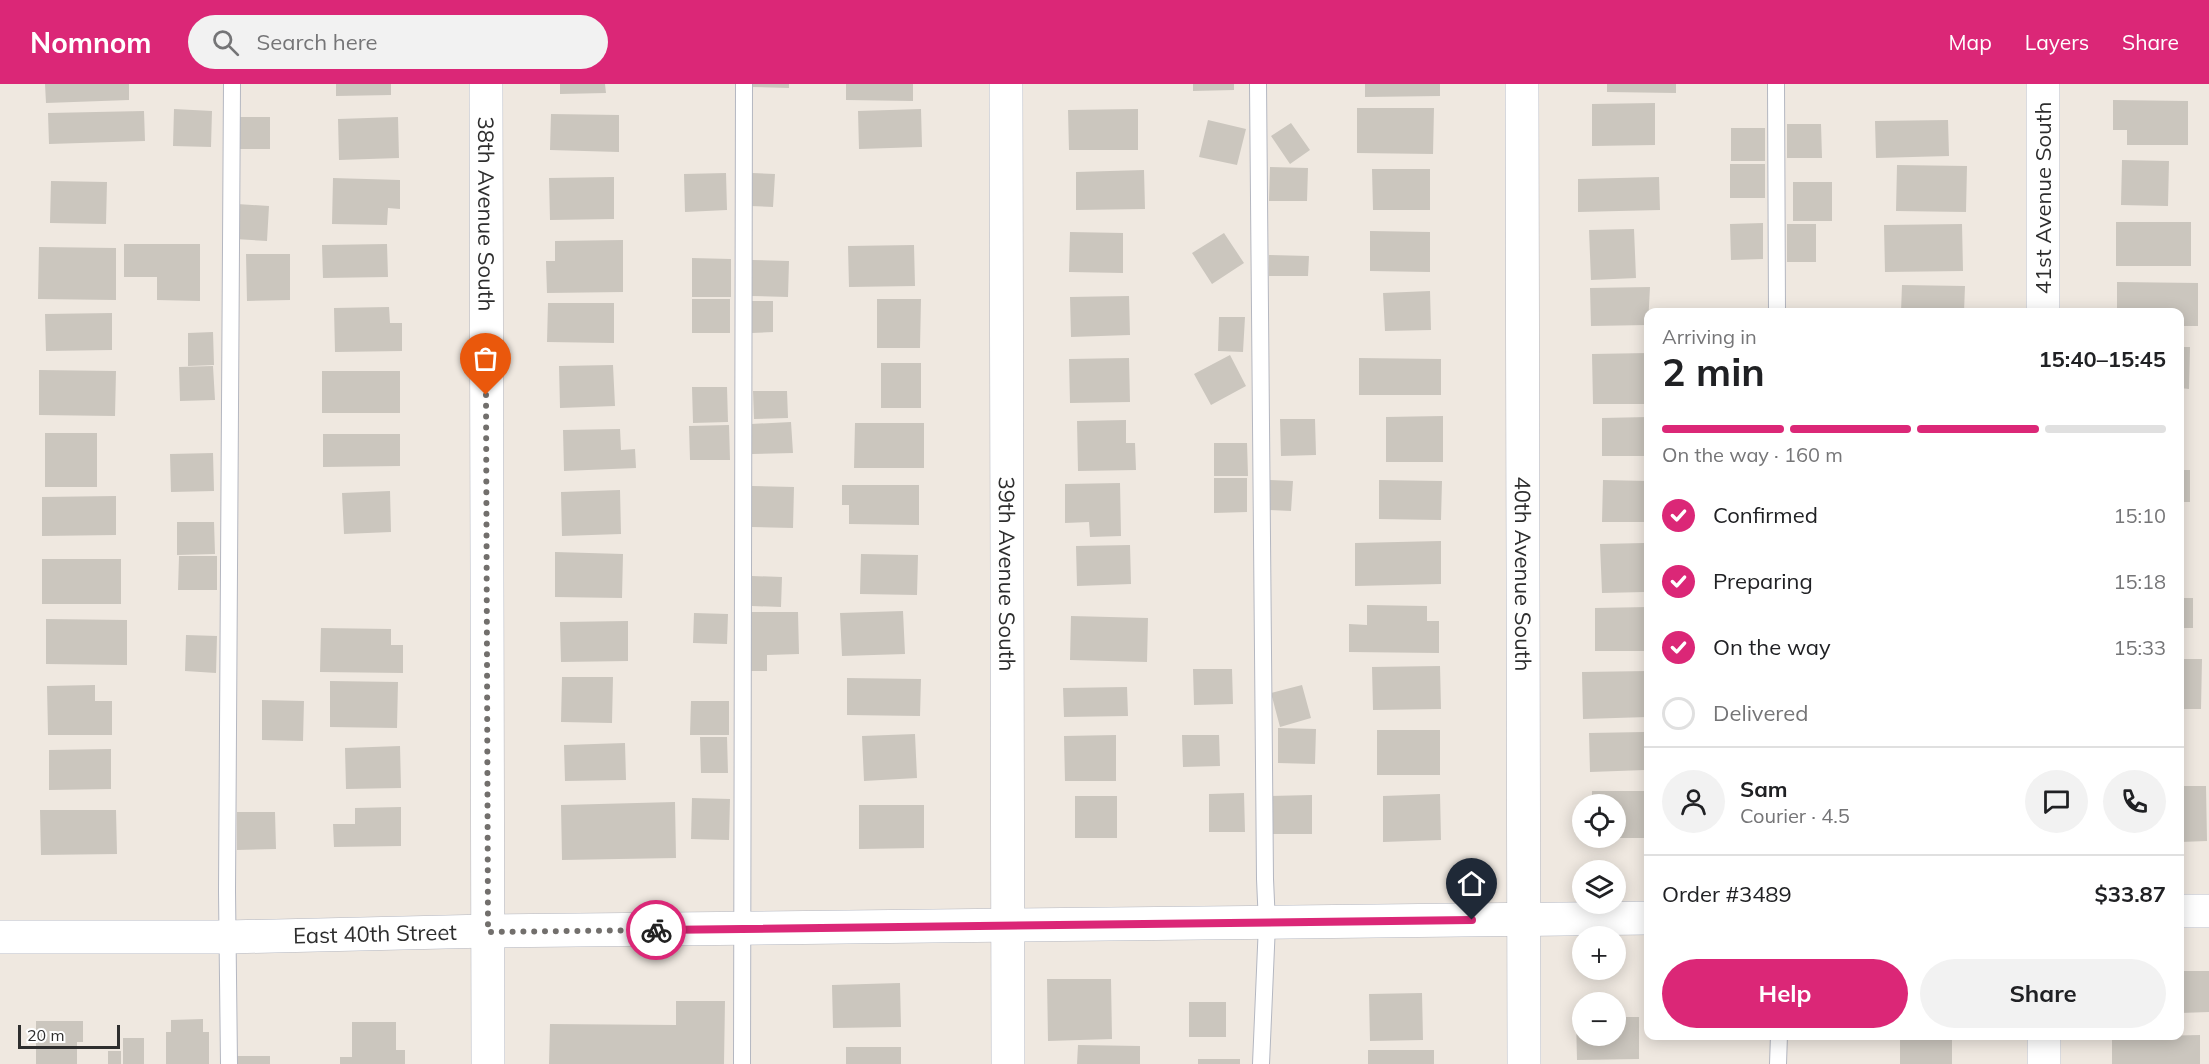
<!DOCTYPE html>
<html lang="en">
<head>
<meta charset="utf-8">
<style>
  body { margin:0; font-family:Mulish,sans-serif; background:#f2f2f2; color:#202124; height:100vh; display:flex; flex-direction:column; font-size:22px; white-space:nowrap }
  * { box-sizing:border-box; margin:0 }
  p { font-size:20px; color:#757577 }
  .icon { flex:none; width:33px; height:33px; fill:none; stroke:currentColor; stroke-width:2; stroke-linecap:round; stroke-linejoin:round }
  .map { position:relative; flex:1; overflow:hidden }
  .side { position:absolute; left:1644px; top:224px; width:540px; height:732px; display:flex; flex-direction:column; background:#fff; border-radius:12px; box-shadow:0 3px 15px #0003 }
  .side>* { flex:none }
  .fabs { position:absolute; left:1572px; top:710px; display:grid; gap:12px }
  .fabs a { display:grid; place-items:center; width:54px; height:54px; border-radius:50%; background:#fff; box-shadow:0 3px 15px #0003; font-size:30px }
  .scale { position:absolute; left:18px; bottom:15px; width:102px; box-sizing:border-box; padding-left:6px; border:3px solid #2e2e2e; border-top:0; font-size:16px; line-height:21px; white-space:nowrap; color:#2e2e2e; -webkit-text-stroke:4px #fff; paint-order:stroke }
  .pin { position:absolute; display:grid; place-items:center; width:51px; height:51px; color:#fff; margin:-62px -26px; border-radius:50% 50% 50% 0; rotate:-45deg; box-shadow:0 0 6px #0007 }
  .pin .icon { rotate:45deg }
  .courier { position:absolute; display:grid; place-items:center; width:60px; height:60px; margin:-30px; border:4px solid #db2777; border-radius:50%; background:#fff; color:#222; box-shadow:0 2px 8px #0007 }
  .head em { font-style:normal; font-weight:700 }
  .head div { display:flex; flex-direction:column-reverse }
  .head { display:flex; align-items:center; justify-content:space-between; height:102px; padding:0 18px }
  h1 { font-size:39px; font-weight:700; line-height:45px }
  .bar { display:grid; grid-template-columns:repeat(4,1fr); gap:9px 6px; align-content:center; height:72px; padding:0 18px }
  .bar i { height:8px; border-radius:4px; background:#e0e0e0 }
  .bar .on { background:#db2777 }
  .bar p { grid-column:span 4 }
  .line { display:flex; align-items:center; gap:15px; padding:0 18px; border-top:2px solid #e0e0e0 }
  .line div { flex:1 }
  .round { display:grid; place-items:center; flex:none; width:63px; height:63px; border-radius:32px; background:#f2f2f2 }
  ol { padding:0 18px; list-style:none }
  li { display:flex; align-items:center; gap:18px; height:66px }
  li p { margin-inline-start:auto }
  li .icon { padding:6px; border-radius:50%; background:#db2777; color:#fff; stroke-width:4 }
  li:last-child { color:#757577 }
  li i { width:33px; height:33px; border:3px solid #e0e0e0; border-radius:50% }
  .primary-button { display:flex; gap:12px; margin-top:auto; padding:12px 18px }
  .primary-button a { flex:1; height:69px; border-radius:36px; background:#db2777; color:#fff; font-size:24px; font-weight:700; line-height:69px; text-align:center }
  .primary-button a+a { background:#f2f2f2; color:#202124 }
  header { display:flex; align-items:center; gap:36px; box-sizing:border-box; height:84px; padding:0 30px; background:#db2777; color:#fff }
  header strong { font-size:28px }
  nav { display:flex; gap:33px; margin-inline-start:auto; font-size:21px }
  .search { width:420px; height:54px; background:#f2f2f2; display:flex; align-items:center; gap:15px; box-sizing:border-box; padding:0 21px; border-radius:33px; color:#757577; font-size:22px }
  .map>svg:first-child { display:block }
  .building { fill:#cbc6be }
  .lines { fill:none; stroke-linecap:round; stroke-linejoin:round }
  .lane-casing { stroke:#b4b7c1; stroke-width:18 }
  .street-casing { stroke:#b4b7c1; stroke-width:34 }
  .lane { stroke:#fff; stroke-width:16 }
  .street { stroke:#fff; stroke-width:33 }
  .done { stroke:#726f6c; stroke-width:6; stroke-dasharray:0 10.8 }
  .route { stroke:#db2777; stroke-width:8 }
  .labels { text-anchor:middle; dominant-baseline:central; stroke-width:6; stroke-linejoin:round; paint-order:stroke }
  .street-label { font-size:22px; fill:#2e2e2e; stroke:#fff }
</style>
</head>
<body>
<header>
<strong>Nomnom</strong>
<div class="search"><svg class="icon" aria-label="search" viewBox="0 0 24 24"><circle cx="10" cy="10" r="6"/><path d="M15 15l6 6"/></svg>Search here</div>
<nav><a>Map</a><a>Layers</a><a>Share</a></nav>
</header>
<div class="map">
<svg width="2209" height="980" viewBox="0 0 2209 980">
  <rect width="100%" height="100%" fill="#efe8e0"/>
  <path class="building" d="M45 0H129V16L46 19Z
    M336 0H391V11L336 12Z
    M560 0H605L606 9 560 10Z
    M752 0H789V4L752 3Z
    M846 0H913V17L846 16Z
    M1193 0H1234V6L1193 7Z
    M1365 0H1440V12L1365 13Z
    M1607 0H1676V9L1607 8Z
    M2113 16 2188 17V61H2127V46H2113Z
    M1655 19V61L1592 62V20Z
    M1357 24H1434L1433 70 1357 69Z
    M174 25 212 27 211 63 173 62Z
    M921 25 922 63 859 65 858 27Z
    M1138 25V66H1069L1068 26Z
    M144 27 145 57 49 60 48 29Z
    M551 30 619 31V68L550 66Z
    M237 33H270V65H237Z
    M398 33 399 74 339 76 338 35Z
    M1208 36 1246 45 1237 81 1199 73Z
    M1948 36 1949 72 1876 74 1875 37Z
    M1291 39 1310 66 1290 80 1271 52Z
    M1787 40H1821L1822 74H1787Z
    M1731 44H1765V77H1731Z
    M2122 76 2169 77 2168 122 2121 121Z
    M1730 80H1765V114H1730Z
    M1897 81 1967 82 1966 128 1896 127Z
    M1270 83 1308 84 1307 117H1269Z
    M1372 85H1430V126H1373Z
    M1144 86 1145 125 1076 126V88Z
    M726 89 727 126 685 128 684 90Z
    M752 89 775 90 773 123 750 122Z
    M614 93V135L550 136 549 94Z
    M1659 93 1660 126 1578 128V95Z
    M333 94 400 96V125L388 124 387 141 332 140Z
    M51 97 107 98 106 140 50 139Z
    M1793 98H1832V137H1793Z
    M237 120 269 122 267 157 235 155Z
    M2116 138H2191V182H2116Z
    M1763 139V175L1731 176 1730 140Z
    M1787 140H1816V178H1787Z
    M1962 140 1963 187 1885 188 1884 141Z
    M1634 145 1636 194 1591 196 1589 146Z
    M1370 147 1430 148V188L1370 187Z
    M1070 148 1123 149V189L1069 188Z
    M1224 149 1244 179 1212 200 1192 169Z
    M623 156V208L547 209 546 177H555V157Z
    M124 160H200V217L157 216V193H124Z
    M387 160 388 193 323 194 322 161Z
    M914 161 915 202 849 203 848 162Z
    M39 163 116 164V216L38 215Z
    M246 170H290V216L247 217Z
    M1269 171 1309 172 1308 192H1269Z
    M692 174 731 175V213H692Z
    M752 176 789 177 788 213 751 212Z
    M2117 198 2198 199V242H2180V228H2117Z
    M1902 201 1965 202 1964 228H1901Z
    M1650 203 1648 241 1591 242 1590 204Z
    M1430 207 1431 246 1385 247 1383 209Z
    M1129 212 1130 251 1071 253 1070 213Z
    M692 215H730V249H692Z
    M877 215H921L920 264H877Z
    M752 217H773V248L752 249Z
    M548 219H614V259L547 258Z
    M389 223 390 239H402V267L335 268 334 224Z
    M112 229V266L46 267 45 230Z
    M1219 233H1245L1243 268 1218 267Z
    M213 248 214 281 188 282V249Z
    M2180 263H2190L2189 305 2180 304Z
    M1648 269V320H1593L1592 270Z
    M1230 271 1246 302 1211 321 1194 290Z
    M1129 274 1130 318 1070 319 1069 275Z
    M1359 274 1441 275V311H1359Z
    M881 279H921V324H881Z
    M613 281 615 322 560 324 559 282Z
    M213 282 215 316 180 317 179 283Z
    M39 286 116 287 115 332 39 331Z
    M322 287H400V329H322Z
    M692 303H727L728 338 693 339Z
    M753 307H787L788 334 754 335Z
    M1443 332V378H1386V333Z
    M1648 333V372H1602V334Z
    M1280 335H1315L1316 371 1281 372Z
    M1126 336V359H1135L1136 386 1078 387 1077 337Z
    M791 338 793 369 752 370 751 340Z
    M855 339H924V384H854Z
    M729 341 730 376H690L689 342Z
    M620 345 621 366 635 365 636 384 564 387 563 346Z
    M45 349H97V403H45Z
    M323 350H400V382L323 383Z
    M1214 359H1247L1248 392H1214Z
    M213 369 214 407 171 408 170 370Z
    M2180 386H2190V418H2180Z
    M1214 394H1247V428L1214 429Z
    M1270 396 1293 397 1291 427 1269 426Z
    M1379 396 1442 397 1441 436 1379 435Z
    M1603 396 1648 397V438H1602Z
    M1120 399 1121 452 1090 453 1089 438 1065 439V400Z
    M842 401H919V441L849 440V421H842Z
    M752 402 794 403 793 444 752 443Z
    M620 406 621 450 562 452 561 408Z
    M390 407 391 448 344 450 342 409Z
    M116 412V451L42 452V413Z
    M177 438H214L215 470 177 471Z
    M2180 448H2183L2184 495H2180Z
    M1441 457V500L1355 502V459Z
    M1644 459 1645 508 1602 509 1600 460Z
    M1130 461 1131 500 1077 502 1076 462Z
    M555 468 623 470 622 514 555 513Z
    M861 470 918 471 917 511 860 510Z
    M179 472H217V506H178Z
    M42 475H121V520H42Z
    M752 492 782 493 781 523 752 522Z
    M2180 514H2193V544H2180Z
    M1367 521 1427 522V537H1439V569L1349 568V540L1367 541Z
    M1648 523V567H1595V524Z
    M903 527 905 570 842 572 840 529Z
    M750 528H798L799 570 767 571V587H750Z
    M694 529 728 530 727 560 693 559Z
    M1071 532 1148 534 1147 578 1070 576Z
    M46 535 127 536V581L46 580Z
    M628 537V577L561 578 560 538Z
    M321 544 391 545V561H403V589L320 588Z
    M186 551 217 552 216 589 185 587Z
    M2180 575H2202L2201 625H2180Z
    M1440 582 1441 625 1373 626 1372 583Z
    M1193 585H1232L1233 620 1194 621Z
    M1648 587V633L1583 635 1582 588Z
    M562 593H613L612 639 561 638Z
    M847 594 921 595 920 632 847 631Z
    M330 597 398 598 397 644 330 643Z
    M95 601V617H112V651H48L47 602Z
    M1302 601 1311 634 1280 643 1271 609Z
    M1127 603 1128 632 1064 633 1063 604Z
    M262 616 304 617 303 657 262 656Z
    M691 617H729V651H690Z
    M1278 644 1316 645 1315 680 1278 679Z
    M1377 646H1440V691H1377Z
    M1644 648 1645 686 1590 688 1589 649Z
    M915 650 917 694 864 697 862 652Z
    M1116 651V697H1065L1064 652Z
    M1182 651H1219L1220 682 1183 683Z
    M700 653H727L728 689H701Z
    M625 659 626 696 565 697 564 661Z
    M400 662 401 704 346 705 345 664Z
    M111 665V705L49 706V666Z
    M2180 702H2206L2207 757 2180 758Z
    M1592 707H1648V754H1616V720H1592Z
    M1244 709 1245 748H1209V710Z
    M1440 710 1441 756 1383 758V712Z
    M1312 711V750H1271L1270 712Z
    M1075 712H1117V754H1075Z
    M692 714 730 715 729 756 691 755Z
    M675 718 676 774 562 776 561 721Z
    M859 721H924V764L859 765Z
    M401 723V762L334 763 333 740H355V724Z
    M40 726H116L117 770 41 771Z
    M237 728H275L276 765 237 766Z
    M2180 887H2209V928L2180 929Z
    M1047 895H1111L1112 955 1048 957Z
    M900 899 901 943 833 944 832 901Z
    M1422 909 1423 956 1370 957 1369 910Z
    M676 917H725L724 980H549L550 940 676 941Z
    M1189 918H1226V953H1189Z
    M1616 933H1639V975L1577 976 1576 934H1582V951H1616Z
    M203 935V948H209V980H166V948H171V936Z
    M36 937H83V958H77V980H36Z
    M352 938H396V966H405V980H340V973H352Z
    M1952 951V980H1900V953Z
    M2200 951V980H2112V953Z
    M123 954H144V980H123Z
    M1078 961 1140 962V980H1077Z
    M846 963H901V980H846Z
    M1368 966H1434V980H1368Z
    M108 967H121V980H108Z
    M235 972H270V980H235Z
    M1198 975H1240V980H1198Z"/>
  <g class="lines">
    <defs>
      <path id="lane" d="M1258 0 1265 795 1267 840 1261 980
        M1776 0 1777 228
        M229 980 227 807 232 0
        M742 980 744 0
        M1778 980 1779 951"/>
      <g id="street">
        <path id="s1" d="M486 0 488 980"/>
        <path id="s2" d="M1006 0 1008 980"/>
        <path id="s3" d="M1522 0 1524 980"/>
        <path d="M2043 0V228"/>
        <path d="M2180 827H2209"/>
        <path id="s4" d="M0 853H228L488 847 1648 834"/>
        <path d="M2044 980V951"/>
      </g>
    </defs>
    <use href="#lane" class="lane-casing"/>
    <use href="#street" class="street-casing"/>
    <use href="#lane" class="lane"/>
    <use href="#street" class="street"/>
  </g>
  <g class="lines">
    <path class="done" d="M486 311 488 848 656 846"/>
    <path class="route" d="M656 846 1472 836"/>
  </g>
  <g class="labels">
    <g class="street-label">
      <text transform="translate(2043 114) rotate(-90)">41st Avenue South</text>
      <text stroke="none"><textPath href="#s1" startOffset="130">38th Avenue South</textPath></text>
      <text stroke="none"><textPath href="#s2" startOffset="490">39th Avenue South</textPath></text>
      <text stroke="none"><textPath href="#s3" startOffset="490">40th Avenue South</textPath></text>
      <text stroke="none"><textPath href="#s4" startOffset="375">East 40th Street</textPath></text>
    </g>
  </g>
</svg>
<div class="fabs">
<a><svg class="icon" aria-label="locate" viewBox="0 0 24 24"><circle cx="12" cy="12" r="6"/><path d="M12 2v4M12 18v4M2 12h4M18 12h4"/></svg></a>
<a><svg class="icon" aria-label="layers" viewBox="0 0 24 24"><path d="M12 4l9 5-9 5-9-5zM3 14l9 5 9-5"/></svg></a>
<a>+</a>
<a>−</a>
</div>
<div class="scale">20 m</div>
<div class="pin" style="left:486px;top:311px;background:#ea580c"><svg class="icon" aria-label="bag" viewBox="0 0 24 24"><path d="M5 8h14l-1 12H6zM9 8a3 3 0 0 1 6 0"/></svg></div>
<div class="pin" style="left:1472px;top:836px;background:#1f2937"><svg class="icon" aria-label="home" viewBox="0 0 24 24"><path d="M3 11l9-7 9 7M6 9v11h12V9"/></svg></div>
<div class="courier" style="left:656px;top:846px"><svg class="icon" aria-label="bike" viewBox="0 0 24 24"><circle cx="6" cy="16" r="4"/><circle cx="18" cy="16" r="4"/><path d="M6 16l4-8h5l3 8M10 8l3 8H6M13 5h3"/></svg></div>
<section class="side">
<div class="head"><div><h1>2 min</h1><p>Arriving in</p></div><em>15:40–15:45</em></div>
<div class="bar"><i class="on"></i><i class="on"></i><i class="on"></i><i></i><p>On the way · 160 m</p></div>
<ol>
<li><svg class="icon" aria-label="check" viewBox="0 0 24 24"><path d="M5 12l5 5 9-10"/></svg>Confirmed<p>15:10</p></li>
<li><svg class="icon" aria-label="check" viewBox="0 0 24 24"><path d="M5 12l5 5 9-10"/></svg>Preparing<p>15:18</p></li>
<li><svg class="icon" aria-label="check" viewBox="0 0 24 24"><path d="M5 12l5 5 9-10"/></svg>On the way<p>15:33</p></li>
<li><i></i>Delivered</li>
</ol>
<div class="line" style="height:108px"><a class="round"><svg class="icon" aria-label="person" viewBox="0 0 24 24"><circle cx="12" cy="8" r="4"/><path d="M4 21q1-7 8-7t8 7"/></svg></a><div><b>Sam</b><p>Courier · 4.5</p></div><a class="round"><svg class="icon" aria-label="chat" viewBox="0 0 24 24"><path d="M4 5h16v11H9l-5 4z"/></svg></a><a class="round"><svg class="icon" aria-label="phone" viewBox="0 0 24 24"><path d="M5 4h4l2 5-3 2q2 4 5 5l2-3 5 2v4C11 20 4 13 5 4z"/></svg></a></div>
<div class="line" style="height:78px"><div>Order #3489</div><b>$33.87</b></div>
<div class="primary-button"><a>Help</a><a>Share</a></div>
</section>
</div>
</body>
</html>
